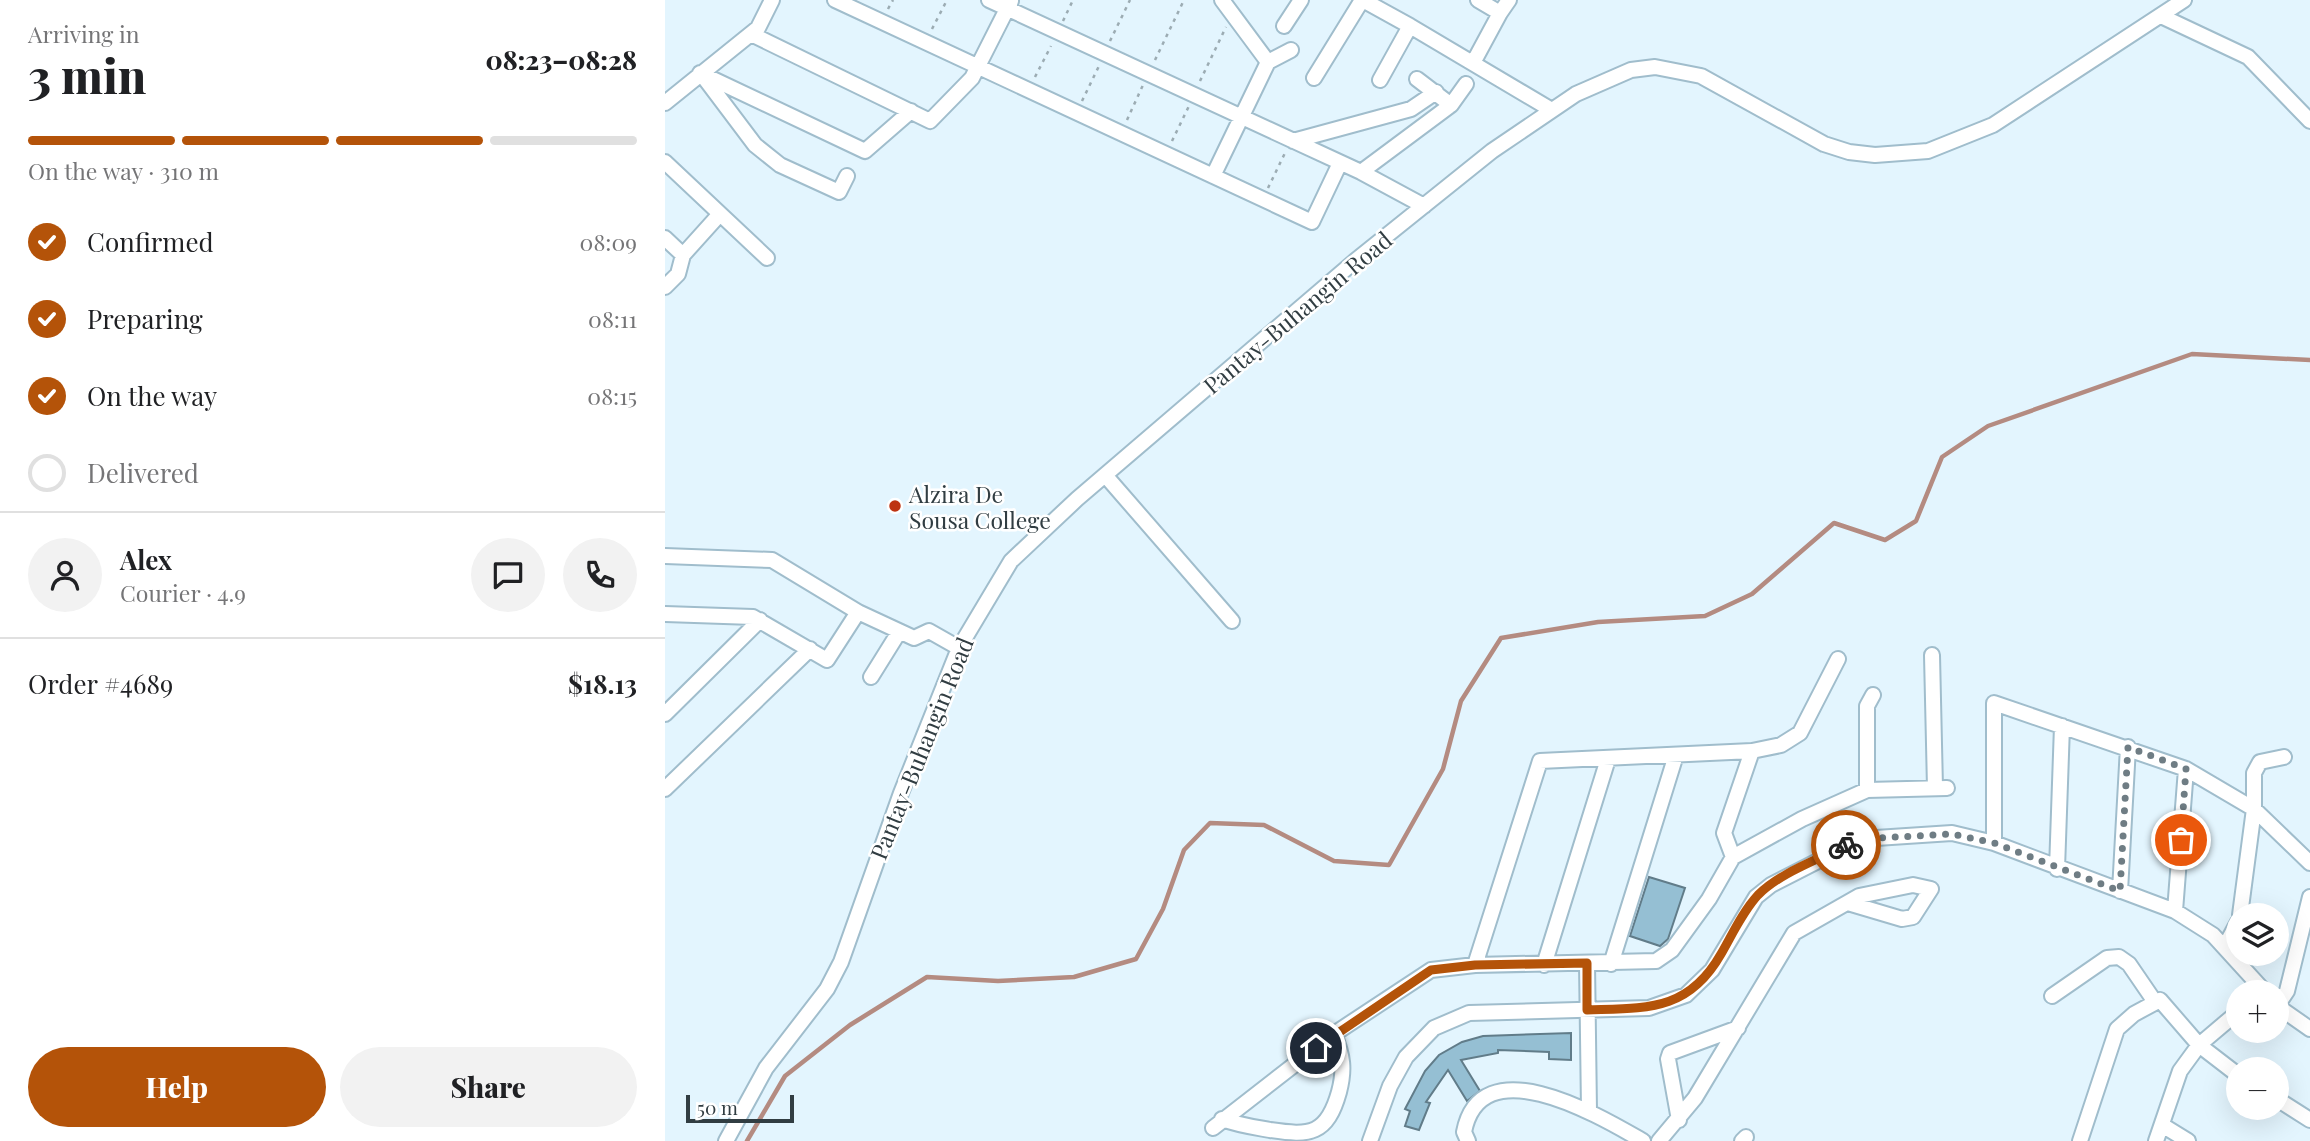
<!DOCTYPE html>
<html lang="en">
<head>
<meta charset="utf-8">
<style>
  body { margin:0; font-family:"Playfair Display",serif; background:#f2f2f2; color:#202124; height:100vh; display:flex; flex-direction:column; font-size:26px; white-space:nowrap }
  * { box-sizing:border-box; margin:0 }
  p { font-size:23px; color:#757577 }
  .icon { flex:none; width:38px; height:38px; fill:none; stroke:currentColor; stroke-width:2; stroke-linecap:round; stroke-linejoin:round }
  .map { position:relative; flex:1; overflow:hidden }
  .drawer { display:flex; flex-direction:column; background:#fff; width:665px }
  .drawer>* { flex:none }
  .buttons { position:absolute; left:1561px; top:903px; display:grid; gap:14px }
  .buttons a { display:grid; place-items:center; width:63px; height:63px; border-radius:50%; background:#fff; box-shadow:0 7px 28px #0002; font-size:35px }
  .scale { position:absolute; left:21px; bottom:18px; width:108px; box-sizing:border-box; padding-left:7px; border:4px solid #313d42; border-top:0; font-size:19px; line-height:24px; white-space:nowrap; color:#313d42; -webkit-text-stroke:5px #fff; paint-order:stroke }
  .pin { position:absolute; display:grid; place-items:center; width:60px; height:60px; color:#fff; margin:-30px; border:4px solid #fff; border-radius:50%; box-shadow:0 2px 7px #0007 }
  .courier { position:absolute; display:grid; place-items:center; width:70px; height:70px; margin:-35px; border:5px solid #b45309; border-radius:50%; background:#fff; color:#222; box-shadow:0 2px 9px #0007 }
  .head em { font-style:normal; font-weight:800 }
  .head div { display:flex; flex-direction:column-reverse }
  .head { display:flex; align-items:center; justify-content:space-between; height:119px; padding:0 28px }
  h1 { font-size:46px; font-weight:800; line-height:52px }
  .bar { display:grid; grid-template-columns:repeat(4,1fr); gap:10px 7px; align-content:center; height:84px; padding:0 28px }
  .bar i { height:9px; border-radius:5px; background:#e0e0e0 }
  .bar .on { background:#b45309 }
  .bar p { grid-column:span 4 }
  .line { display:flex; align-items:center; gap:18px; padding:0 28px; border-top:2px solid #e0e0e0 }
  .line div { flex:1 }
  .round { display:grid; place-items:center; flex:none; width:74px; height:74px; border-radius:37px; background:#f2f2f2 }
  ol { padding:0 28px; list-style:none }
  li { display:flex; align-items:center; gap:21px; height:77px }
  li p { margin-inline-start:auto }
  li .icon { padding:7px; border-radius:50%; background:#b45309; color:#fff; stroke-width:4 }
  li:last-child { color:#757577 }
  li i { width:38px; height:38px; border:4px solid #e0e0e0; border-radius:50% }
  .cta { display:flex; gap:14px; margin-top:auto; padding:14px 28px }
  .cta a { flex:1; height:80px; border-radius:42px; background:#b45309; color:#fff; font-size:28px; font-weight:800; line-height:80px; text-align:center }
  .cta a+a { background:#f2f2f2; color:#202124 }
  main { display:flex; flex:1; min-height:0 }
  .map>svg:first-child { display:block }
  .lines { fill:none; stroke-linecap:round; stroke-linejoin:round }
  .stream { stroke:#b48b81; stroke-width:4.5 }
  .building { fill:#95bfd3; stroke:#617c89; stroke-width:2 }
  .minor-casing { stroke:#a0bdcc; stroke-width:18 }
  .path { stroke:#9cacb3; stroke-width:2.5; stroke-dasharray:3.5 5; stroke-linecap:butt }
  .minor { stroke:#fff; stroke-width:14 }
  .done { stroke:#6f7d84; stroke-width:7; stroke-dasharray:0 12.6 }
  .route { stroke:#b45309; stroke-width:9 }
  .poi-dot { fill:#bd3311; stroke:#fff; stroke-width:2.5 }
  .labels { text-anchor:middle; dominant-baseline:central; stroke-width:5; stroke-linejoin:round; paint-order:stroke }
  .street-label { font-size:23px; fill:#313d42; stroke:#fff }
  .poi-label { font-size:23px; fill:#313d42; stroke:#fff; text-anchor:start }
</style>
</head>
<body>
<main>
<section class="drawer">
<div class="head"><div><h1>3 min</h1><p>Arriving in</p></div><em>08:23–08:28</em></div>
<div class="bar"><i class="on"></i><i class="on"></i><i class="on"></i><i></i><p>On the way · 310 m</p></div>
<ol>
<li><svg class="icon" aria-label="check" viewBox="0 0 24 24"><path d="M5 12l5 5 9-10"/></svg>Confirmed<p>08:09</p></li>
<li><svg class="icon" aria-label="check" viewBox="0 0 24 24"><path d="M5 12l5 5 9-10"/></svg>Preparing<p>08:11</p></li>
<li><svg class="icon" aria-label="check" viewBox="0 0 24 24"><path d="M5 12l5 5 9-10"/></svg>On the way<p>08:15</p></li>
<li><i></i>Delivered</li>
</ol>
<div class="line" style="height:126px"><a class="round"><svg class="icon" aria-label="person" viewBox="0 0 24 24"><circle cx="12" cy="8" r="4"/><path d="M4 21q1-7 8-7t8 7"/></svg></a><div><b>Alex</b><p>Courier · 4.9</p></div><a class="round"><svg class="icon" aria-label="chat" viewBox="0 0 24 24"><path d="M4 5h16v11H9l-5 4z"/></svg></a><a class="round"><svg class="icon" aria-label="phone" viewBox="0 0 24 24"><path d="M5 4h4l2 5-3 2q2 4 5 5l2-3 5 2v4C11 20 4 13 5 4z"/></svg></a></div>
<div class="line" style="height:91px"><div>Order #4689</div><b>$18.13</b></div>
<div class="cta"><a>Help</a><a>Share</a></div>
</section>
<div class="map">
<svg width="1645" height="1141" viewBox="0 0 1645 1141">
  <rect width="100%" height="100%" fill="#e3f5fe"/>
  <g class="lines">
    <path class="stream" d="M82 1141 120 1076 185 1025 262 977 333 981 409 977 471 959 498 909 519 850 545 823 599 825 669 861 724 865 778 769 796 701 836 638 933 622 1040 616 1087 594 1169 523 1220 540 1251 521 1277 457 1323 426 1527 354 1645 360"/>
  </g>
  <path class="building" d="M984 877 1020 888 1003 939 995 946 965 936Z
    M906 1033V1060L884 1059V1052L833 1050V1053L796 1060 815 1091 802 1101 783 1070 761 1102 765 1103 754 1130 740 1126 745 1111 740 1109 760 1071 774 1055 797 1042 818 1036Z"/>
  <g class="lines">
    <defs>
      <path id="minor" d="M170 0 647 222 675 163
        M324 0 696 172 759 206
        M557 0 603 62
        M698 0 745 26 715 80
        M813 0 835 13 844 0
        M1496 16 1583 57 1645 121
        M619 26 636 0
        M745 26 885 109
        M86 34 265 121 307 78 346 1
        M808 63 835 13
        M35 73 200 151 246 111
        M38 76 90 145 115 165 174 192 182 176
        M649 78 697 0
        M752 79 786 105
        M0 103 93 28 107 0
        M628 141 746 109 771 92
        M0 162 102 258
        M696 172 786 105 801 84
        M548 176 603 62 626 50
        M0 238 18 255
        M0 287 13 274 18 255 54 215
        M440 475 567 621
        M0 556 107 560 193 612 249 638 264 631 294 648
        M0 614 88 617 162 660 193 612
        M1267 655 1270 788
        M206 677 234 632
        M0 714 95 620
        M0 789 145 649
        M1202 790V706L1208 695
        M1329 843V703L1521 769 1589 809 1645 863
        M1068 857 1059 833 1087 751
        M1392 869 1397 726
        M1455 891 1463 747
        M1510 911 1521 769
        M1575 915 1589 809V773L1595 762 1619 757
        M1560 946 1573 922
        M922 963 924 1110
        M946 964 1011 755
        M810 965 875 761 1087 751 1116 745 1135 733 1173 659
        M879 965 943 759
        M1387 996 1442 958 1454 957 1464 964 1490 1002
        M1612 1006 1622 991 1645 897
        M1612 1006 1645 1029
        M1612 1099 1645 1120
        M557 1119C573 1125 588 1127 605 1130 645 1136 662 1135 674 1092 680 1069 678 1056 669 1034
        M1014 1120 1003 1059 1005 1053 1073 1028
        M1497 1125 1523 1141
        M548 1128 669 1034 766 970 810 965 991 961 1007 950 1044 899 1068 857 1137 819 1202 790 1282 788
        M61 1141 101 1068 162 989 176 962 236 793 294 648 346 561 412 499 690 261 827 151 911 94 966 70 990 67 1036 76 1159 144 1184 152 1210 155 1263 151 1328 125 1519 0
        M705 1141 725 1086 741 1057 769 1028 804 1013 984 1008 1021 995 1047 970 1091 897 1106 885 1196 839 1287 833 1329 843 1510 911 1548 935 1600 992
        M803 1141 799 1132C816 1045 936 1117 978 1141
        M994 1141 1030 1098 1129 933 1194 896 1248 885 1266 889 1248 917 1237 919 1183 903
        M1077 1141 1081 1137
        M1415 1141 1452 1029 1469 1014 1495 1000 1534 1045 1573 1075
        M1491 1141 1515 1071 1534 1045 1573 1012"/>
    </defs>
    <use href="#minor" class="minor-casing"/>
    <path class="path" d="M223 9 228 0
      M398 21 408 0
      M267 29 282 0
      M445 41 465 0
      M490 60 519 0
      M370 77 386 46
      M535 81 561 27
      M417 101 434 66
      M462 120 478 85
      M507 141 524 106
      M603 188 620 153"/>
    <use href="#minor" class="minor"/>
  </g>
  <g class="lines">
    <path class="done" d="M1181 845 1196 839 1287 834 1329 843 1455 891 1463 747 1521 769 1516 840"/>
    <path class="route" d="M651 1048 766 970 810 965 922 963V1010C981 1008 1023 1012 1056 954 1067 935 1078 911 1093 895 1116 872 1153 860 1181 845"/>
  </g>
  <circle class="poi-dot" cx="230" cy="506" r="7"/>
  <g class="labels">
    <g class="street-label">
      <text transform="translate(632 312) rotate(-40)">Pantay-Buhangin Road</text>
      <text transform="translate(256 748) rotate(-68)">Pantay-Buhangin Road</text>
    </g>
    <g class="poi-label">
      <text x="244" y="493">Alzira De<tspan x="244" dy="26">Sousa College</tspan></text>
    </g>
  </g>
</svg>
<div class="buttons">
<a><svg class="icon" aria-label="layers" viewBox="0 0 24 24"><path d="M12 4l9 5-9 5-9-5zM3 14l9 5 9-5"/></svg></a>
<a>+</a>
<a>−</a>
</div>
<div class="scale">50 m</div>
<div class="pin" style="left:1516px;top:840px;background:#ea580c"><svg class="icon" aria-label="bag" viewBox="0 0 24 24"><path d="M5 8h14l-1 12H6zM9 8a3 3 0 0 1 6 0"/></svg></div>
<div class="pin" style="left:651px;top:1048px;background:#1f2937"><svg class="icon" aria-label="home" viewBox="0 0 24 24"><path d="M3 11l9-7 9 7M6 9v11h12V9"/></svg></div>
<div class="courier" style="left:1181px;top:845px"><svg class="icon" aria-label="bike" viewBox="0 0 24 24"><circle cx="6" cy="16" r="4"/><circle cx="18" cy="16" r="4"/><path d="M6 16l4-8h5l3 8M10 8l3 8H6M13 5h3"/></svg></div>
</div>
</main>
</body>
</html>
